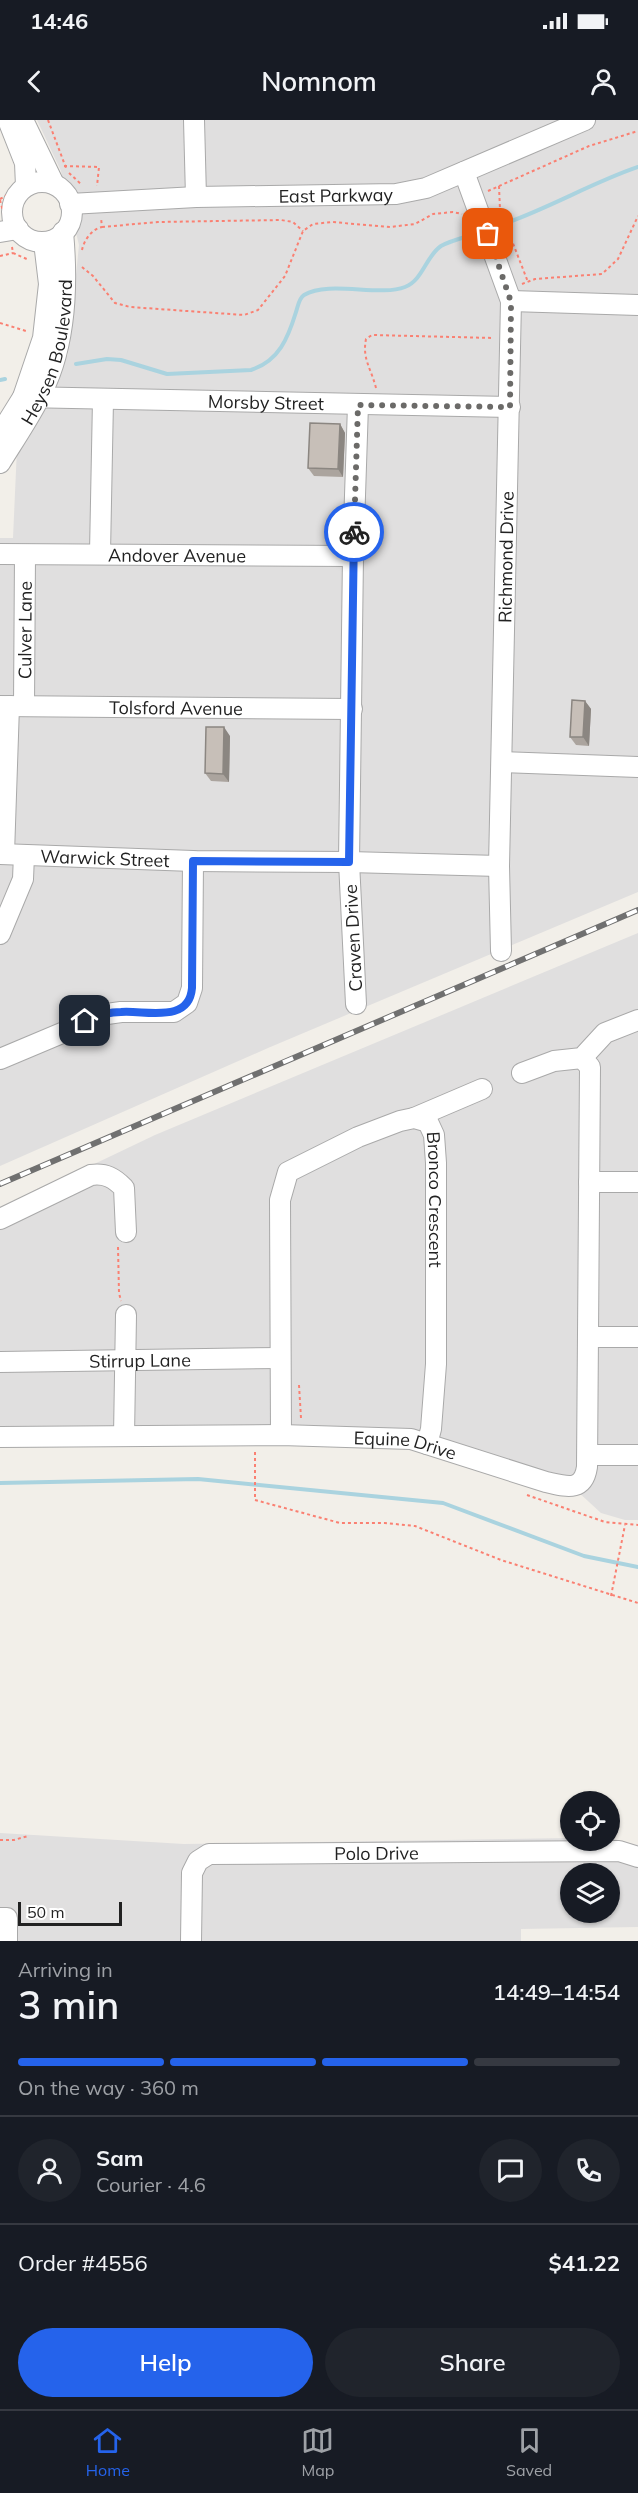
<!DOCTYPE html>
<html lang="en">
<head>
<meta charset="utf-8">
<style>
  body { margin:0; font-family:Mulish,sans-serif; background:#20242c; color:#f1f3f6; height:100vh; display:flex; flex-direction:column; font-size:22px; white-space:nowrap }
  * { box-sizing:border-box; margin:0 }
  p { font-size:20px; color:#9ea1a6 }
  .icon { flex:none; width:33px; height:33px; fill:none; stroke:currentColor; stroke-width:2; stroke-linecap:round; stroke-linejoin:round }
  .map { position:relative; height:1821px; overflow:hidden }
  .drawer { display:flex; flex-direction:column; background:#171b24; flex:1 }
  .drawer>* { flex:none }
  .controls { position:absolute; left:560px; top:1671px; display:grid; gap:12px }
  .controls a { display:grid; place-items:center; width:60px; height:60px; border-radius:50%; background:#171b24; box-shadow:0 2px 4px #0004; font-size:30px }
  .scale { position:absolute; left:18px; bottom:15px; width:104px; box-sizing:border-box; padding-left:6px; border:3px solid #222; border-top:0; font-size:16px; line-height:21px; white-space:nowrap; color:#222; -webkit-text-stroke:4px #fff; paint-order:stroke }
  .pin { position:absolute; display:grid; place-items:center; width:51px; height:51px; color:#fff; margin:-26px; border-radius:12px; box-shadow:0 3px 9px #0006 }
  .courier { position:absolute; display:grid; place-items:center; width:60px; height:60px; margin:-30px; border:4px solid #2563eb; border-radius:50%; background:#fff; color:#222; box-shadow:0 2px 8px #0007 }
  .overview em { font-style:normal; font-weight:600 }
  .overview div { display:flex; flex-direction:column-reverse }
  .overview { display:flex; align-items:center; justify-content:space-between; height:102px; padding:0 18px }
  h1 { font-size:39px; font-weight:600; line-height:45px }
  .bar { display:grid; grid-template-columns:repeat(4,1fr); gap:9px 6px; align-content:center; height:72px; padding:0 18px }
  .bar i { height:8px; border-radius:4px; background:#363941 }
  .bar .on { background:#2563eb }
  .bar p { grid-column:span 4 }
  .line { display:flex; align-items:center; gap:15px; padding:0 18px; border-top:2px solid #363941 }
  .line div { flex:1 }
  .round { display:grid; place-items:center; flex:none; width:63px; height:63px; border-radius:32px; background:#20242c }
  .primary-button { display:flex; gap:12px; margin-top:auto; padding:12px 18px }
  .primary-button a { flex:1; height:69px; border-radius:36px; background:#2563eb; color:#fff; font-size:24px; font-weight:600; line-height:69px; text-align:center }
  .primary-button a+a { background:#20242c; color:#f1f3f6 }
  .status { display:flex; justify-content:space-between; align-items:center; height:42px; padding:0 30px; background:#171b24; direction:ltr }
  .status svg { height:16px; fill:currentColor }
  header { display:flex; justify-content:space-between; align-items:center; height:78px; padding:0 18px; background:#171b24; font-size:27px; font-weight:600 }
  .dock { display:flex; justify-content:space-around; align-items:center; height:84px; border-top:2px solid #363941; background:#171b24; font-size:16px; color:#9ea1a6 }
  .dock a { display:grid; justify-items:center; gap:3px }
  .dock .on { color:#2563eb }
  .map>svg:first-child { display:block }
  .residential { fill:#e0dfdf; fill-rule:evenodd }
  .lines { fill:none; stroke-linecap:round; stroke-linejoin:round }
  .stream { stroke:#aad3df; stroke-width:4 }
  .minor-casing { stroke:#a9a9a9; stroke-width:22 }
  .path { stroke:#fa8072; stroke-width:2; stroke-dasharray:3 3; stroke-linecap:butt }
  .minor { stroke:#fff; stroke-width:20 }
  .rail-casing { stroke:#707070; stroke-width:6 }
  .rail { stroke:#fff; stroke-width:4; stroke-dasharray:11; stroke-linecap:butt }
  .wall { fill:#aba49e }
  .shaded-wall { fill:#8b8681 }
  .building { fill:#c7bfb8; stroke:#8b8681; stroke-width:1.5 }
  .done { stroke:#6b6a68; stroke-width:6; stroke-dasharray:0 10.8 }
  .route { stroke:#2563eb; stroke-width:8 }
  .labels { text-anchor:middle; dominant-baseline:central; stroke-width:5; stroke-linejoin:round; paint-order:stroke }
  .street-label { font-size:18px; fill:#222; stroke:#fff }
</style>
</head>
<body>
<div class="status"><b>14:46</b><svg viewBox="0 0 49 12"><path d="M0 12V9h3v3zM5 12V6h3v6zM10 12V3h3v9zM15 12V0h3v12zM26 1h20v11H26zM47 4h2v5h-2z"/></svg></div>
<header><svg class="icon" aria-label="back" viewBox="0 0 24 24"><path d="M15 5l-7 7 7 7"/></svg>Nomnom<svg class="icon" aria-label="person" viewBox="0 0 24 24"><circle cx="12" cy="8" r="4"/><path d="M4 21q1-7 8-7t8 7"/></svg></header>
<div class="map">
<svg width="638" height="1821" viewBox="0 0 638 1821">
  <rect width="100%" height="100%" fill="#f2efe9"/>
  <path class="residential" d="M37 0H638V772L268 928 0 1046V418H13L17 328 42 292 68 234 79 125 61 51Z
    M638 813V1400H625L601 1393 564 1359 447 1323 0 1310V1089L155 1015Z
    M0 1713 184 1724 570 1718V1720H609L610 1718 638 1725V1807L521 1809V1821H0ZM570 1754H609V1792H570Z"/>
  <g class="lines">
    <path class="stream" d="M509 102C553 86 594 62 638 47
      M76 244 107 239 121 240 167 254 251 250C279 241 288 218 296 192 298 186 299 178 304 175 329 160 379 177 405 167 423 160 426 136 441 126 450 121 462 118 472 115
      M0 260 5 259
      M0 1363 198 1359 443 1383 584 1436 638 1447"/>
    <defs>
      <g id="minor">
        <path d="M8 0 25 43 26 66"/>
        <path d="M23 0 54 64"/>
        <path d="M194 0 196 77"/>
        <path d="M464 52 511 181 499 746 501 831"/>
        <circle cx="42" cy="92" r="30"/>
        <path id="s1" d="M70 84 196 77 396 74 426 68 585 0"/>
        <path d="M0 112 18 109"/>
        <path d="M511 181 638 185"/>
        <path id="s2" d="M23 277 510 287"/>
        <path d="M0 314 23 277 43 218 49 164 44 122"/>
        <path id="s3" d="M0 343C19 312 42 280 53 245 66 204 67 155 63 112"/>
        <path d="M100 433 103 280"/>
        <path id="s4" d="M1 434 353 436"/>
        <path id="s5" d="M24 585 25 435"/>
        <path id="s6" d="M0 586 352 589"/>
        <path d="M502 642 638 647"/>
        <path id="s7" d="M0 734 193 741 349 742 499 746"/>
        <path d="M4 734 9 586"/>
        <path d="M0 814 23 759 24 735"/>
        <path d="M356 884 349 742 353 436 358 285"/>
        <path d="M0 939 107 894 121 892H174L187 883 192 868 193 741"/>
        <path d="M522 953 554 941 582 938 605 913 638 900"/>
        <path d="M414 998 482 969"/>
        <path d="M589 1062H638"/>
        <path d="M0 1099 91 1055C106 1053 114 1058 124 1068L126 1112"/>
        <path d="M589 1217H638"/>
        <path id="s8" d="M0 1242 280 1238"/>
        <path id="s9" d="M281 1315 280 1080 288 1052 358 1017 400 1001 414 998 428 1002 434 1015 436 1043V1244L431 1309 427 1324"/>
        <path d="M124 1316 126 1195"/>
        <path id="s10" d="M0 1317 281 1315 411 1319 546 1362C565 1366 583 1373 587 1347L590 947 582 938"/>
        <path d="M588 1335H638"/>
        <path d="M0 1798H7V1821"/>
        <path id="s11" d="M191 1821 192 1753 198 1741 209 1734 619 1731 638 1737"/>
      </g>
    </defs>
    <use href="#minor" class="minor-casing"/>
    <path class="path" d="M48 0 66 48
      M64 46 99 47 97 66
      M69 53 82 65
      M499 66 500 90 528 162
      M488 71 589 26 638 11
      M0 79 11 73
      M0 80 4 95
      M102 107 158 102 281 100 293 102 303 111
      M12 127 13 133 29 140
      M82 130C84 120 92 109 102 107L101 98
      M0 136 13 133
      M82 147 93 156 115 183 130 187 244 195 258 190 285 156 303 111 313 104 332 102 390 107 415 104 433 94 453 92 462 94
      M522 164 535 159 602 154 618 139 638 96
      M0 203 26 211
      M376 268C371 248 362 239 366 219L372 215 494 218
      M118 1127 119 1173 121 1181
      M299 1265 301 1298
      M255 1332V1380L340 1403H385L415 1406 501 1440 638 1483
      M527 1375 605 1402 638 1405
      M611 1476 625 1405
      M0 1720H14L28 1716"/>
    <use href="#minor" class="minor"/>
    <defs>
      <path id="rail" d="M0 1064 638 790"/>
    </defs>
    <use href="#rail" class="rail-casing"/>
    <use href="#rail" class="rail"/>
  </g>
  <path class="wall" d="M340 304 345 313 343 357 314 356 308 348Z
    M585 581 591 589 589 626 576 625 570 617Z
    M230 616 229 662 211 661 205 653Z"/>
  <path class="shaded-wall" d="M340 304 345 313 343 357 338 349Z
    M585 581 591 589 589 626 583 617Z
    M224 607 230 616 229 662 223 654Z"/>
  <path class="building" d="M310 303 340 304 338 349 308 348Z
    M572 580 585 581 583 617H570Z
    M206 607H224L223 654 205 653Z"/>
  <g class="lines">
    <path class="done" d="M354 412 358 285 510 287 511 182 488 114"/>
    <path class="route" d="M85 901C96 896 109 892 121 892 146 890 189 904 192 868L193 741 349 742 354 412"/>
  </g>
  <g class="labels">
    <g class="street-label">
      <text stroke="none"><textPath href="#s1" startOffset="266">East Parkway</textPath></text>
      <text stroke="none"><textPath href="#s3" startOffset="123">Heysen Boulevard</textPath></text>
      <text stroke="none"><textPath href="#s2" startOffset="243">Morsby Street</textPath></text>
      <text stroke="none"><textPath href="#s4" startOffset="176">Andover Avenue</textPath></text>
      <text transform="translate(506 437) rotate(-89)">Richmond Drive</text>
      <text stroke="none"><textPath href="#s5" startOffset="75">Culver Lane</textPath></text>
      <text stroke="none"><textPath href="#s6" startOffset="176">Tolsford Avenue</textPath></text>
      <text stroke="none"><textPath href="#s7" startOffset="105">Warwick Street</textPath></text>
      <text transform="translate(353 818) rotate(-93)">Craven Drive</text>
      <text stroke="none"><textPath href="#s9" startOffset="495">Bronco Crescent</textPath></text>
      <text stroke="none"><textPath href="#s8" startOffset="140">Stirrup Lane</textPath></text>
      <text stroke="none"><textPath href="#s10" startOffset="406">Equine Drive</textPath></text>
      <text stroke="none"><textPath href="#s11" startOffset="262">Polo Drive</textPath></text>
    </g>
  </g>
</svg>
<div class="controls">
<a><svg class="icon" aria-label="locate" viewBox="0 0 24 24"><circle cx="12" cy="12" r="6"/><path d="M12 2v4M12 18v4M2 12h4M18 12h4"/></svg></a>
<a><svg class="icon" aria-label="layers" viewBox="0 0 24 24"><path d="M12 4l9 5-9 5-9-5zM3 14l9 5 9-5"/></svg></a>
</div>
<div class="scale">50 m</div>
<div class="pin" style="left:488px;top:114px;background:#ea580c"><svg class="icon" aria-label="bag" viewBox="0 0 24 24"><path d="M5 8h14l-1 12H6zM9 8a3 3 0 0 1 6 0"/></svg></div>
<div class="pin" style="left:85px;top:901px;background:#1f2937"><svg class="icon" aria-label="home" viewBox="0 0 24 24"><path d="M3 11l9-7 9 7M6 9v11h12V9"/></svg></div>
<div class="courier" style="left:354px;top:412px"><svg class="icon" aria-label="bike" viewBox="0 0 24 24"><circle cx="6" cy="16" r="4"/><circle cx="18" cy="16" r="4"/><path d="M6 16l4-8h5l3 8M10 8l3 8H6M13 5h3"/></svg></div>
</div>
<section class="drawer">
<div class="overview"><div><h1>3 min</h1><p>Arriving in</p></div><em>14:49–14:54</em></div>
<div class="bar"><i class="on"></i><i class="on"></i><i class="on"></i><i></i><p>On the way · 360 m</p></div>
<div class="line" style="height:108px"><a class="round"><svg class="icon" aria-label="person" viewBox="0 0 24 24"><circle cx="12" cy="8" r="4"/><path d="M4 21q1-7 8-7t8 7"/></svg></a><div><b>Sam</b><p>Courier · 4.6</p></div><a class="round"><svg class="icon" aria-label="chat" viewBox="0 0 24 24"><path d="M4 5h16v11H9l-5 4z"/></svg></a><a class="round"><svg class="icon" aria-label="phone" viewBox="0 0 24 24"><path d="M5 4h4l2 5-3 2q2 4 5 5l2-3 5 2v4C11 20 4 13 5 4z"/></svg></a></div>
<div class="line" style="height:78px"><div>Order #4556</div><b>$41.22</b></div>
<div class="primary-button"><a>Help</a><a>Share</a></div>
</section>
<nav class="dock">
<a class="on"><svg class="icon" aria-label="home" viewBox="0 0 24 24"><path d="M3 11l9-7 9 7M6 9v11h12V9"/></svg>Home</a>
<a><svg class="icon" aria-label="map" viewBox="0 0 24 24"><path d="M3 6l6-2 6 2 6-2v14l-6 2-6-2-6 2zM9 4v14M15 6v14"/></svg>Map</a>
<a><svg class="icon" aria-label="saved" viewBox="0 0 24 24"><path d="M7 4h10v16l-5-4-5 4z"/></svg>Saved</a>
</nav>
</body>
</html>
